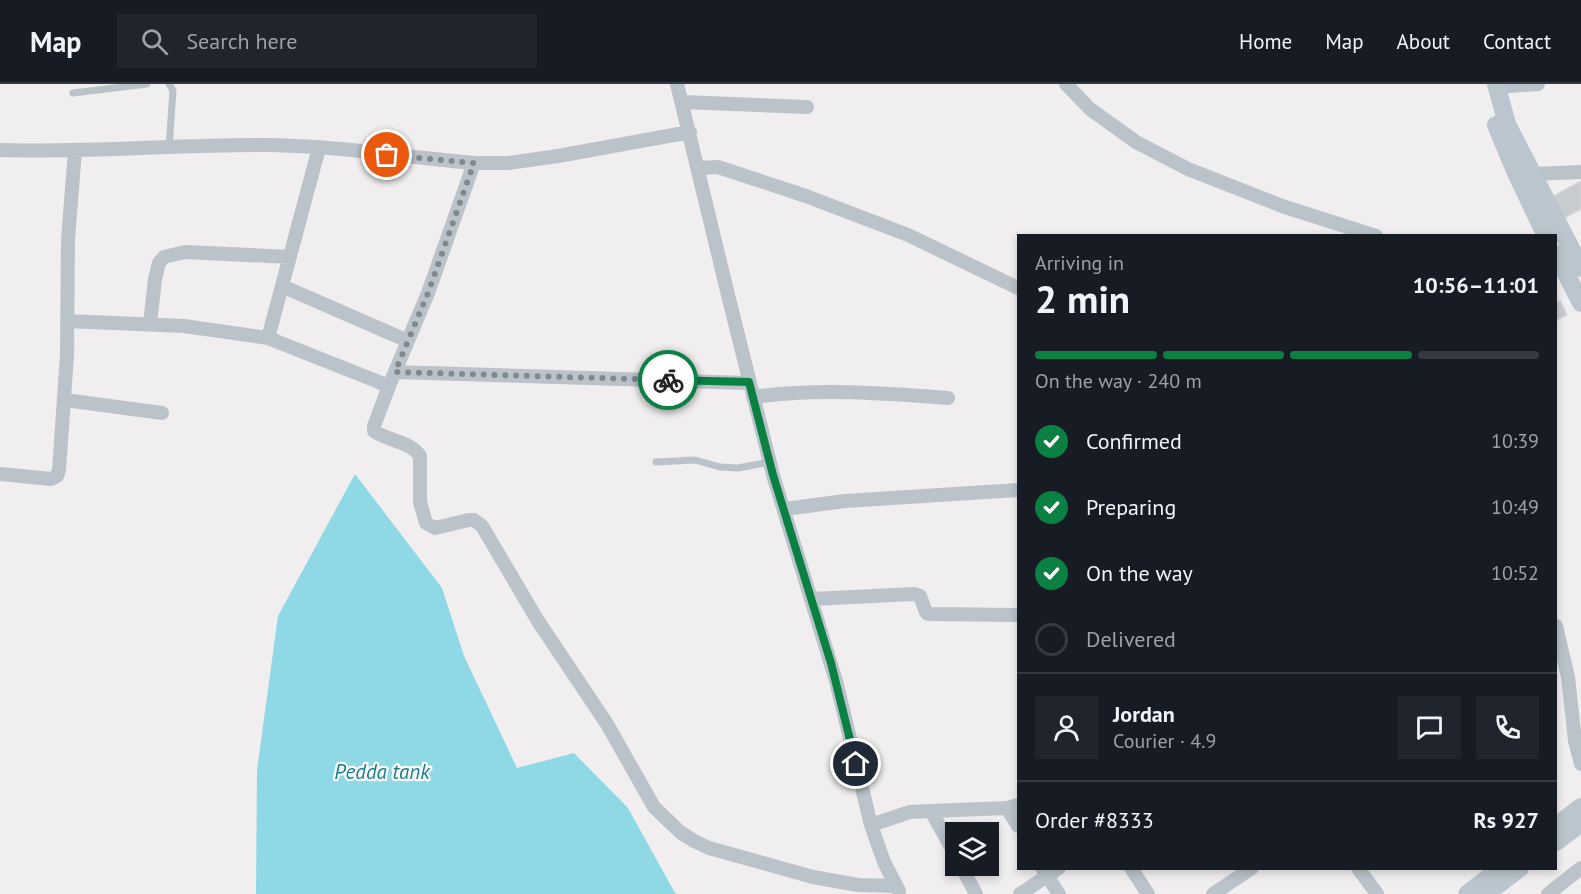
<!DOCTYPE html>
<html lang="en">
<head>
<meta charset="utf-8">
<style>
  body { margin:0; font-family:"PT Sans",sans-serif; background:#20242c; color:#f1f3f6; height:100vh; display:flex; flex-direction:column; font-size:22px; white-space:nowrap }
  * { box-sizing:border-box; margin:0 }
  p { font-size:20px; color:#9ea1a6 }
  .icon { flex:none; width:33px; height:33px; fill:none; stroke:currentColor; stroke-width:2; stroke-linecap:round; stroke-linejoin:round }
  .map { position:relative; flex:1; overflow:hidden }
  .side { position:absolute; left:1017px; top:150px; width:540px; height:636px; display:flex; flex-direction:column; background:#171b24; border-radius:0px; box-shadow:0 3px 9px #0003 }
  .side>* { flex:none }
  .tools { position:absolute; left:945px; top:738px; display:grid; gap:12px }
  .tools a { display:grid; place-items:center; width:54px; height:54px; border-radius:0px; background:#171b24; box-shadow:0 3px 9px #0003; font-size:30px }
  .pin { position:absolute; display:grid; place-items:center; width:51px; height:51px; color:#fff; margin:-26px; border:3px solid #fff; border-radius:50%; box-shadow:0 2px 6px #0007 }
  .courier { position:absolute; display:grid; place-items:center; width:60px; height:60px; margin:-30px; border:4px solid #0b8043; border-radius:50%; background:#fff; color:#222; box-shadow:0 2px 8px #0007 }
  .headline em { font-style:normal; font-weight:800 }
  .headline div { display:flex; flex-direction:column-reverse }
  .headline { display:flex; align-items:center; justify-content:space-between; height:102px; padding:0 18px }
  h1 { font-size:39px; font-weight:800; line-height:45px }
  .bar { display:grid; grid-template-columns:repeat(4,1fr); gap:9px 6px; align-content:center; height:72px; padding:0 18px }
  .bar i { height:8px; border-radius:4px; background:#363941 }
  .bar .on { background:#0b8043 }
  .bar p { grid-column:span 4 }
  .line { display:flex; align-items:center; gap:15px; padding:0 18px; border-top:2px solid #363941 }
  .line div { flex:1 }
  .round { display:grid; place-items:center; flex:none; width:63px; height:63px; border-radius:0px; background:#20242c }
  ol { padding:0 18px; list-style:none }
  li { display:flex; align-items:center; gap:18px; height:66px }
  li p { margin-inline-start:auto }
  li .icon { padding:6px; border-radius:50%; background:#0b8043; color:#fff; stroke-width:4 }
  li:last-child { color:#9ea1a6 }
  li i { width:33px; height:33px; border:3px solid #363941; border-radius:50% }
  header { display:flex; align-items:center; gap:36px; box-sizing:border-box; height:84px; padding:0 30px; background:#171b24; border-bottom:2px solid #363941 }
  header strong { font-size:28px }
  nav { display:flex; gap:33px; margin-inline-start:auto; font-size:21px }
  .search { width:420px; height:54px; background:#20242c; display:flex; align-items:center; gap:15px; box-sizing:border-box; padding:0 21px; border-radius:0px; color:#9ea1a6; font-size:22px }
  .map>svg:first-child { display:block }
  .water { fill:#8fd8e5 }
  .building { fill:#c8cbd0; stroke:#d2d5d9; stroke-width:1.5 }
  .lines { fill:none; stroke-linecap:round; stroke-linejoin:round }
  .service { stroke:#bac3ca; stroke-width:7 }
  .minor { stroke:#bac3ca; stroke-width:14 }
  .secondary { stroke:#bbc5ce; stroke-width:18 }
  .done { stroke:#82898e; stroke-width:6; stroke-dasharray:0 10.8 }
  .route { stroke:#0b8043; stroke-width:8 }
  .labels { text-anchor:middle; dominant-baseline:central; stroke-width:4.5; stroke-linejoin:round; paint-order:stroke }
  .water-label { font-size:21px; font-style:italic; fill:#167d90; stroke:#fff }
</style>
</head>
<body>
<header>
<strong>Map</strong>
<div class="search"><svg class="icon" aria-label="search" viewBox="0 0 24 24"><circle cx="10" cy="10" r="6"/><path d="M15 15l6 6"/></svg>Search here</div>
<nav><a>Home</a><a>Map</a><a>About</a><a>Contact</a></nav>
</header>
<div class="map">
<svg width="1581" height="810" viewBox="0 0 1581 810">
  <rect width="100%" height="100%" fill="#f0eeee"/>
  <path class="water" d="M355 390 442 504 464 572 517 684 574 669 628 724 675 809 678 810H256L257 686 278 532Z"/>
  <path class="building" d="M1581 97V125L1563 135 1552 113Z
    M1560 217 1567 231 1556 236V219Z"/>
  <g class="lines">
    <path class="service" d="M73 9 147 0
      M169 64 173 6 169 0
      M656 378 695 376 720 383 738 384 770 378"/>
    <path class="minor" d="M677 0 729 215 773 391 836 597 871 741 884 778 899 807
      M1066 0 1090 25 1136 58 1188 85 1282 122 1376 152
      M1496 3 1538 0
      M683 18 807 23
      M0 66C90 69 179 60 269 61 338 62 406 73 474 79H508L558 72 690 48
      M474 79 428 209 389 302 374 342V347C388 357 410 357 420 372V418L426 439 435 444 469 436H474L482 442 538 537 607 640 654 723 680 748 694 757 709 764 813 793 858 801 896 802
      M698 84 718 83 806 112 908 151 1018 204
      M1533 90 1581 88
      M282 202 408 257
      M67 237 184 242 268 254 389 302
      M150 240 155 195 159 179 164 173 185 168 290 173
      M268 254 319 64
      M395 288 749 299
      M753 313C817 304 883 309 948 314
      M65 316 162 329
      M0 390 51 395 57 392 59 386 67 271 68 155 75 67
      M785 425 845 417 1018 406
      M812 515 914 510 920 512 926 528 928 530 1018 531
      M1556 542 1568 593 1575 657 1581 680
      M1007 724 1018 742
      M931 727 1007 724 1018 721
      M871 741 910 728 931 727 956 772
      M961 782 976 810
      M1042 784 1059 810
      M1131 784 1148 810
      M1358 784 1377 810
      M1020 810 1059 784
      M1213 810 1252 784
      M1548 810 1581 784"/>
    <path class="secondary" d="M1496 0 1507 40 1581 184
      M1496 41 1516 89 1546 152
      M1556 170 1581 219
      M1556 742 1581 723
      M1556 758 1581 739
      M1467 810 1494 789
      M1486 810 1520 784"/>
  </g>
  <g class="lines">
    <path class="done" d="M387 71 474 79 428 209 395 288 668 296"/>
    <path class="route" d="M668 296 749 298 773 391 831 579 856 680"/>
  </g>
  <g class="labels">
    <g class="water-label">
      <text x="382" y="687">Pedda tank</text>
    </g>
  </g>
</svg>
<div class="tools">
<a><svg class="icon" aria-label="layers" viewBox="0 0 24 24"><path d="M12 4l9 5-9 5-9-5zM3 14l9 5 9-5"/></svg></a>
</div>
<div class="pin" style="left:387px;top:71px;background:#ea580c"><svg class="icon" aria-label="bag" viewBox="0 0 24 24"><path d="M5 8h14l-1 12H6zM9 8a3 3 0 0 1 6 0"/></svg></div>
<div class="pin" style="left:856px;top:680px;background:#1f2937"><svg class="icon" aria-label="home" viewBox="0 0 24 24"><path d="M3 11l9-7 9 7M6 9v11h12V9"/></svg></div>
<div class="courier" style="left:668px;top:296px"><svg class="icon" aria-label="bike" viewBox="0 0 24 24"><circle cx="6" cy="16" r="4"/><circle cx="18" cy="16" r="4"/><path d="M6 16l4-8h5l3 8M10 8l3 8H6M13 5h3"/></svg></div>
<section class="side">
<div class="headline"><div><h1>2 min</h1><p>Arriving in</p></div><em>10:56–11:01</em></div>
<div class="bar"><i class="on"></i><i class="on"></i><i class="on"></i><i></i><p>On the way · 240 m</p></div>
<ol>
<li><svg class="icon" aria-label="check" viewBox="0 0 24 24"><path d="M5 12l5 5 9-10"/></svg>Confirmed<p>10:39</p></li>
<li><svg class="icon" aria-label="check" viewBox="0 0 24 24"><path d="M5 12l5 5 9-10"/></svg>Preparing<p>10:49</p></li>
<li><svg class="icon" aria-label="check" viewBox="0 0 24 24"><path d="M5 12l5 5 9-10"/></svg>On the way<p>10:52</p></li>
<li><i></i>Delivered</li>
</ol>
<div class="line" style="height:108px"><a class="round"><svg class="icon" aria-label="person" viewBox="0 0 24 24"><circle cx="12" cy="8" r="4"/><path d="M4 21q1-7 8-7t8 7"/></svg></a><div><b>Jordan</b><p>Courier · 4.9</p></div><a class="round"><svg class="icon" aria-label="chat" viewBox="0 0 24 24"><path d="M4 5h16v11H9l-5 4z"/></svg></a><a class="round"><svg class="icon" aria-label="phone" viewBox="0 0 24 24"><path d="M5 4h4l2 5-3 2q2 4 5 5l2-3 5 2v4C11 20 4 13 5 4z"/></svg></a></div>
<div class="line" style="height:78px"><div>Order #8333</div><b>Rs 927</b></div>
</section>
</div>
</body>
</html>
